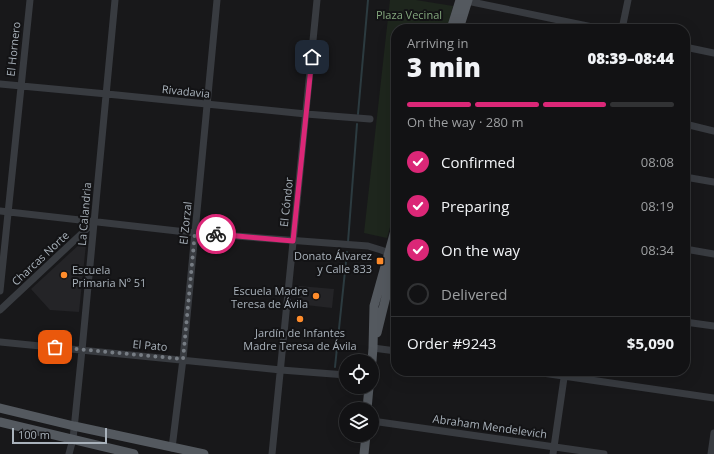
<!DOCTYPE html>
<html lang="en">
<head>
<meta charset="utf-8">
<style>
  body { margin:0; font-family:"Open Sans",sans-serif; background:#1f2022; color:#f1f3f6; height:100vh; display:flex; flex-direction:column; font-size:15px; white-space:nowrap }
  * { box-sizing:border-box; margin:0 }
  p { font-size:13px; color:#9c9ea0 }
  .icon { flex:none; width:22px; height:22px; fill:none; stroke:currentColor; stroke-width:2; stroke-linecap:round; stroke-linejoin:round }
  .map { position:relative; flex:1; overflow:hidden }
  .panel { position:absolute; left:391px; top:24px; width:299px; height:352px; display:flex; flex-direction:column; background:#121214; border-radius:16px; box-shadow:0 4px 16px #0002,0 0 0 1px #313234 }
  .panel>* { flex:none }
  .controls { position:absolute; left:339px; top:354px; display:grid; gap:8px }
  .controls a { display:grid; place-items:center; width:40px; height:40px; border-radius:50%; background:#121214; box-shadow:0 4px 16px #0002,0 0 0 1px #313234; font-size:20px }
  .scale { position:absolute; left:12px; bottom:10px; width:95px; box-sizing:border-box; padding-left:4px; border:2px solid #a9b2bb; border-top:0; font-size:11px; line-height:14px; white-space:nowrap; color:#a9b2bb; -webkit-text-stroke:3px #131315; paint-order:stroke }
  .pin { position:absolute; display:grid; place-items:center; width:34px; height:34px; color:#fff; margin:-17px; border-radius:8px; box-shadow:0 2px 6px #0006 }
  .courier { position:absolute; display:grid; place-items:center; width:40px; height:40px; margin:-20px; border:3px solid #db2777; border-radius:50%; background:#fff; color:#222; box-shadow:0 1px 5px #0007 }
  .overview em { font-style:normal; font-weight:800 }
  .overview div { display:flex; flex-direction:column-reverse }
  .overview { display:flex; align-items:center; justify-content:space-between; height:68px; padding:0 16px }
  h1 { font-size:26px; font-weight:800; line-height:30px }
  .bar { display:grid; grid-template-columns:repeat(4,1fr); gap:6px 4px; align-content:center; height:48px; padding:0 16px }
  .bar i { height:5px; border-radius:3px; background:#313234 }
  .bar .active { background:#db2777 }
  .bar p { grid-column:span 4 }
  .line { display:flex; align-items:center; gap:10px; padding:0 16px; border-top:1px solid #313234 }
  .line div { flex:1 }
  ol { padding:0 16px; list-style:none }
  li { display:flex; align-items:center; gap:12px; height:44px }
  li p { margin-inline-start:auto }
  li .icon { padding:4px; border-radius:50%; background:#db2777; color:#fff; stroke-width:4 }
  li:last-child { color:#9c9ea0 }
  li i { width:22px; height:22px; border:2px solid #313234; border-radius:50% }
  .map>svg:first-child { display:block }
  .built { fill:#242427 }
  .green { fill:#1e261d }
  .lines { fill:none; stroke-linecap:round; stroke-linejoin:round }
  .stream { stroke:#2c3b40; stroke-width:2 }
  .minor { stroke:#383b40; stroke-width:7 }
  .major { stroke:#54595f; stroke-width:9 }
  .done { stroke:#767c83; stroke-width:4; stroke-dasharray:0 7.2 }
  .route { stroke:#db2777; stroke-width:5 }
  .poi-dot { fill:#ff8c2b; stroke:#131315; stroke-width:1.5 }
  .labels { text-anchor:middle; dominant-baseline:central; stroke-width:4; stroke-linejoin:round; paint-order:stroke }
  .park-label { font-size:11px; fill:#84a87e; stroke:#131315 }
  .street-label { font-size:11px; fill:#a9b2bb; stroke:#131315 }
  .poi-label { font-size:11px; fill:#a9b2bb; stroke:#131315; text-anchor:end }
</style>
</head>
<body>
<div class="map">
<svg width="714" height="454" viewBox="0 0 714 454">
  <rect width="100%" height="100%" fill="#18181a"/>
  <path class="built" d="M82 242 86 244 79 312 50 310 31 289Z
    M299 286 334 289 332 308 297 304Z"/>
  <path class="green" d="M390 0H416L453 6 447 29H396V205L387 238 364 233Z"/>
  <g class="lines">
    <path class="stream" d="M358 114 368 0
      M348 242 357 124
      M335 367 347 252"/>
    <path class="minor" d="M467 1 602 29
      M622 29 628 0
      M685 47 714 53
      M0 84 107 94 306 114 370 119
      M685 124 714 131
      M685 177 714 182
      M0 211 195 233 368 246 381 250 389 253
      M685 249 714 254
      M0 291 30 0
      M0 310 94 222
      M685 322 714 326
      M0 342 281 370 346 375
      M373 348 396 351
      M529 371 714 398
      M372 421 604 454
      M172 448 183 359 217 0
      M69 454 73 439 82 350 115 0
      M272 454 317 0
      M553 454 565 371
      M711 454 714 433"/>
    <path class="major" d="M451 29 460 0
      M459 29 468 0
      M377 333 396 256
      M372 361 373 348 374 306 396 227
      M0 408 74 426 204 454
      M367 409 369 387
      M0 422 134 454
      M364 454 366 435"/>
  </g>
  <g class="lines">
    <path class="done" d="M55 347 183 359 195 232 216 234"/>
    <path class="route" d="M216 234 293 241 312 57"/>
  </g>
  <g class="poi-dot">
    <rect x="376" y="257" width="8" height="8" rx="2"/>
    <circle cx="64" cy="275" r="4"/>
    <circle cx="316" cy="296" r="4"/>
    <circle cx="300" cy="319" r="4"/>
  </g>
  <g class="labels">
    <g class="park-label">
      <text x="409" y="14">Plaza Vecinal</text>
    </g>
    <g class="street-label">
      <text transform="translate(13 49) rotate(-84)">El Hornero</text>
      <text transform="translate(186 91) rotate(6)">Rivadavia</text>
      <text transform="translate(286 202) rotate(-84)">El Cóndor</text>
      <text transform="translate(84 214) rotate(-85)">La Calandria</text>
      <text transform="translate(185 223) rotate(-84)">El Zorzal</text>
      <text transform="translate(40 258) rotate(-43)">Charcas Norte</text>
      <text transform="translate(150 345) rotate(5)">El Pato</text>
      <text transform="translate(490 426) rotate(8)">Abraham Mendelevich</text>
    </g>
    <g class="poi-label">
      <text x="372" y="255">Donato Álvarez<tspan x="372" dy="13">y Calle 833</tspan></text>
      <text x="72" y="269" text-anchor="start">Escuela<tspan x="72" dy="13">Primaria Nº 51</tspan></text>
      <text x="308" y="290">Escuela Madre<tspan x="308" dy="13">Teresa de Ávila</tspan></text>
      <text x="300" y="332" text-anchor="middle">Jardín de Infantes<tspan x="300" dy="13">Madre Teresa de Ávila</tspan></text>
    </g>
  </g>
</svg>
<div class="controls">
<a><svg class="icon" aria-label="locate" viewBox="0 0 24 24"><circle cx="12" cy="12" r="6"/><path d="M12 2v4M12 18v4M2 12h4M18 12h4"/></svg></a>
<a><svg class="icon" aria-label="layers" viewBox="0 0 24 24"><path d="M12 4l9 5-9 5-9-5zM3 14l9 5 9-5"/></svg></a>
</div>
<div class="scale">100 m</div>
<div class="pin" style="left:55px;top:347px;background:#ea580c"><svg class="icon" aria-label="bag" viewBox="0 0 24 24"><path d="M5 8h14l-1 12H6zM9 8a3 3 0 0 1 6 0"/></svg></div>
<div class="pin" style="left:312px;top:57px;background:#1f2937"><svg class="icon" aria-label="home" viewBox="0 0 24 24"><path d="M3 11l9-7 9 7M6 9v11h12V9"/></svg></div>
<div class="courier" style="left:216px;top:234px"><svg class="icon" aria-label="bike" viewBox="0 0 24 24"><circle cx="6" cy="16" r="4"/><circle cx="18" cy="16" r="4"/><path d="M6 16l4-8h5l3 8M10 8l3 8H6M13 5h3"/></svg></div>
<section class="panel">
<div class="overview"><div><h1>3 min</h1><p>Arriving in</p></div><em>08:39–08:44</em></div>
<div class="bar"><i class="active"></i><i class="active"></i><i class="active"></i><i></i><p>On the way · 280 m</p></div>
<ol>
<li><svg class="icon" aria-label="check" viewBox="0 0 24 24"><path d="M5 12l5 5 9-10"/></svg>Confirmed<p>08:08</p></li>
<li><svg class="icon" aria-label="check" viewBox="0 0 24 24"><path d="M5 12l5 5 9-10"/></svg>Preparing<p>08:19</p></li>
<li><svg class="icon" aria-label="check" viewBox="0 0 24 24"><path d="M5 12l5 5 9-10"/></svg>On the way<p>08:34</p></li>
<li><i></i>Delivered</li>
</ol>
<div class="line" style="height:52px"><div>Order #9243</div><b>$5,090</b></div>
</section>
</div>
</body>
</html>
